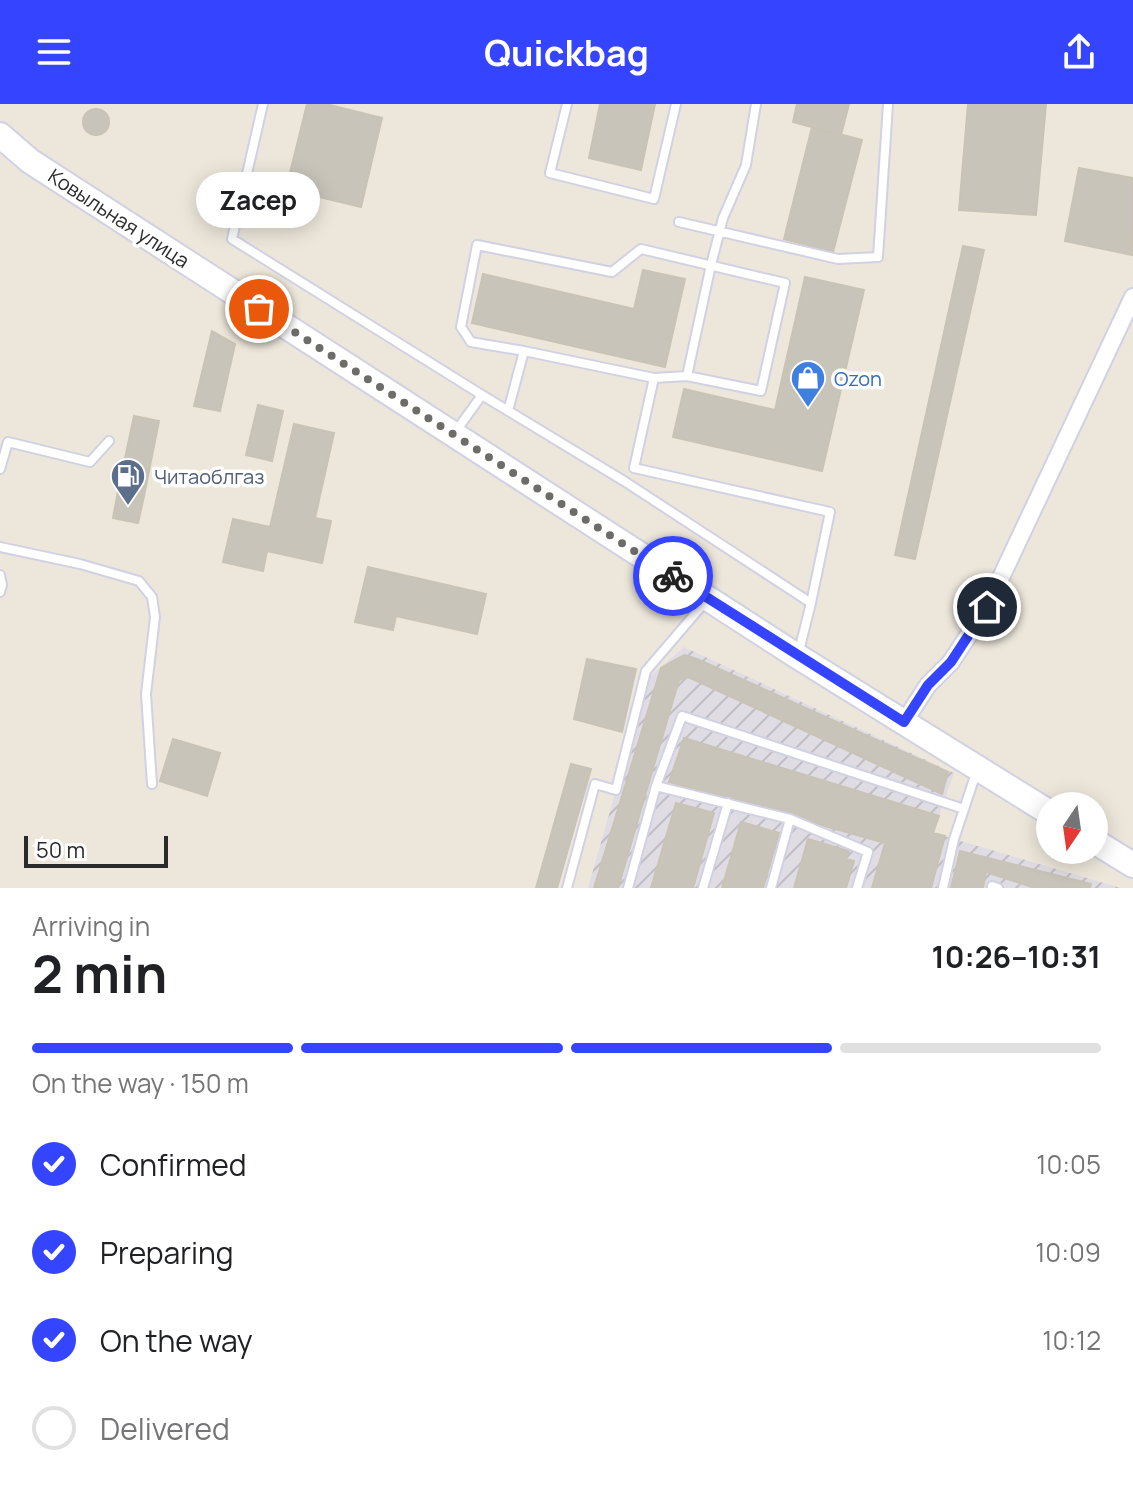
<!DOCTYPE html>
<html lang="en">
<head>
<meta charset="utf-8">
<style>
  body { margin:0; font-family:Manrope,sans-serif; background:#f6f6f6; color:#202124; height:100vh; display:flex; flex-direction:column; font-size:30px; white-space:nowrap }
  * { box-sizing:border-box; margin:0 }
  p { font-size:26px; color:#757577 }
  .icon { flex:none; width:44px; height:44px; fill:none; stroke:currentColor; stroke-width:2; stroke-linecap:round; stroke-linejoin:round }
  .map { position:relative; height:784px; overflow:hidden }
  .sheet { display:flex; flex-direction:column; background:#fff; flex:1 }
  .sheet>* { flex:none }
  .needle { width:52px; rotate:193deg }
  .tools { position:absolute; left:1036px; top:688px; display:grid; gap:16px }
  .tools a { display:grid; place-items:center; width:72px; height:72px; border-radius:50%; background:#fff; box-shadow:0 4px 20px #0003; font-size:40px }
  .scale { position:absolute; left:24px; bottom:20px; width:144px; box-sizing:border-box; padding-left:8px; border:4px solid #2a2a2a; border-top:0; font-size:22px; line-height:28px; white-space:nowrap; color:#2a2a2a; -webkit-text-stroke:6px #fff; paint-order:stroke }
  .pin { position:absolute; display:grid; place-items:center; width:68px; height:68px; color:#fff; margin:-34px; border:4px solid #fff; border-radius:50%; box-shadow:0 2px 8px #0007 }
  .courier { position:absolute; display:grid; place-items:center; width:80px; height:80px; margin:-40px; border:6px solid #3544ff; border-radius:50%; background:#fff; color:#222; box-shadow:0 2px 10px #0007 }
  .bubble { position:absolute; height:56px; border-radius:28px; background:#fff; box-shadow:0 4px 20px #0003; font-size:26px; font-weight:700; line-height:56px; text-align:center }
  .overview em { font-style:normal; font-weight:700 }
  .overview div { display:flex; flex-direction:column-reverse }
  .overview { display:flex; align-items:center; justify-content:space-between; height:136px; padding:0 32px }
  h1 { font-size:52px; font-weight:700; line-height:60px }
  .bar { display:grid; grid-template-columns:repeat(4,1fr); gap:12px 8px; align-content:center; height:96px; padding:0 32px }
  .bar i { height:10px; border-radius:6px; background:#e0e0e0 }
  .bar .active { background:#3544ff }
  .bar p { grid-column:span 4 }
  ol { padding:0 32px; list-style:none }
  li { display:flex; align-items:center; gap:24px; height:88px }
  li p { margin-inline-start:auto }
  li .icon { padding:8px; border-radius:50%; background:#3544ff; color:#fff; stroke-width:4 }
  li:last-child { color:#757577 }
  li i { width:44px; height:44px; border:4px solid #e0e0e0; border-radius:50% }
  header { display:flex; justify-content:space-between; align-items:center; height:104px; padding:0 32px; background:#3544ff; color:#fff; font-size:36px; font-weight:700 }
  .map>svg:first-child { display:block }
  .industrial { fill:url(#industrial-furrows) }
  .building { fill:#c8c4ba; stroke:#c8c3b4; stroke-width:2 }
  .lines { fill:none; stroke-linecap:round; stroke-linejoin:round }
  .service-casing { stroke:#d0d1e3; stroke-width:12 }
  .minor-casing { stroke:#d0d1e3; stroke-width:20 }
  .secondary-casing { stroke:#d0d1e3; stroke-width:28 }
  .service { stroke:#fff; stroke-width:8 }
  .minor { stroke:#fff; stroke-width:16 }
  .secondary { stroke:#fff; stroke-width:24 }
  .done { stroke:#6e6c68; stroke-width:8; stroke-dasharray:0 14.4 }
  .route { stroke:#3544ff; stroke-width:10 }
  .labels { text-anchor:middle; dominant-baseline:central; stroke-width:7; stroke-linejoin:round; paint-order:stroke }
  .street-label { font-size:20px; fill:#2a2a2a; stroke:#fff }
  .shop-label { font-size:20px; fill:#366cbe; stroke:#fff; text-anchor:start }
  .service-label { font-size:20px; fill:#4e5e75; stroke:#fff; text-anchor:start }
</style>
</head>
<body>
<header><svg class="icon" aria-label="menu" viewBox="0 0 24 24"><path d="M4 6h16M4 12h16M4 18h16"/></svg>Quickbag<svg class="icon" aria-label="share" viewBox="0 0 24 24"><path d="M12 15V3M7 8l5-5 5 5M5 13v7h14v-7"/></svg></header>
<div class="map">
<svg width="1133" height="784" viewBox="0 0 1133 784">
  <defs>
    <pattern id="industrial-furrows" width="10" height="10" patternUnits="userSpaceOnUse" patternTransform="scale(2)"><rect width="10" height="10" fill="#dfdce4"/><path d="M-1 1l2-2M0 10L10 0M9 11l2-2" fill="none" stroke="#c0bdc4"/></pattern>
  </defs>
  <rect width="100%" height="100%" fill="#ede7db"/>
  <path class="industrial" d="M684 543 954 669 933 729 1121 784H588L648 574Z"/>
  <path class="building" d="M307 0H326L382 14 361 103 286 85Z
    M600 0H655L641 66 589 54Z
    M797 0H849L841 31 793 18Z
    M968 0H1046L1036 111 959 106Z
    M83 18a13 13 0 1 1 26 0a13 13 0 1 1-26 0Z
    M812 23 862 36 833 148 784 135Z
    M1079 64 1133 74 1132 151 1065 137Z
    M963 142 984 146 915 455 895 451Z
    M643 166 685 175 665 263 472 219 483 170 634 205Z
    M805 173 864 186 822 367 673 333 684 285 775 306Z
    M212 227 235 240 220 307 194 302Z
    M258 301 283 307 272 357 246 351Z
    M134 312 159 317 144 392 118 387Z
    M294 320 334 329 315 414 331 417 322 459 267 447 263 467 223 458 233 415 270 423Z
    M118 387 144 392 138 419 113 414Z
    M368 463 486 490 477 530 396 512 393 526 355 518Z
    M684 551 697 555 948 668 942 690 688 573 679 576 618 784H594L661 564Z
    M587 555 636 565 622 628 574 615Z
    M684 634 939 712 933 729 945 732 931 784H872L885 739 669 678Z
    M173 635 220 649 207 692 160 677Z
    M571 660 591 665 557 784H536Z
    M676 699 714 709 693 784H651Z
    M741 718 779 729 763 784H722Z
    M808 735 849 747 845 755 854 757 846 784H794Z
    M960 747 1091 780 1090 784H1035L986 768 983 784H951Z"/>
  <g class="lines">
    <defs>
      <path id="service" d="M263 0 232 135 482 291
        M567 0 550 69 654 95 676 0
        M679 118 838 155 878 153 888 0
        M687 272 711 161 723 114 746 61 756 0
        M654 274 634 364 830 408 811 499
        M508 307 524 247 471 238 461 223 477 141 612 168 641 145 785 179 761 287 687 272 654 274 524 247
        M456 327 482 291 624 377 811 499 799 547
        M0 365 8 338 90 358 109 337
        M0 443 80 460 139 477 152 493 155 513 146 590 152 680
        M0 471 2 481 0 488
        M656 682 790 715 868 748 857 784
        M992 782 998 784
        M567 784 595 680 616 686 646 567 705 498
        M628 784 656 682 682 612 964 705
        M703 784 728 699
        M771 784 790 715
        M943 784 954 735 977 666"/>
      <path id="minor" d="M904 618 928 581 951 558 987 503 1133 193"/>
      <path id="secondary" d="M0 31 30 57 797 552 1050 709
        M1094 737 1133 761"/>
    </defs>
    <use href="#service" class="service-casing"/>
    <use href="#minor" class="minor-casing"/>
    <use href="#secondary" class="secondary-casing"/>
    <use href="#service" class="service"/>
    <use href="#minor" class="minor"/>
    <use href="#secondary" class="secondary"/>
  </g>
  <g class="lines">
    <path class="done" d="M259 205 673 472"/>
    <path class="route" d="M673 472 904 618 928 581 951 558 987 503"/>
  </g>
  <defs>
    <symbol id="shop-pin" viewBox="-11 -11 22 30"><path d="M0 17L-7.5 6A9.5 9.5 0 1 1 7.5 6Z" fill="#3f7fe0" stroke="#fff"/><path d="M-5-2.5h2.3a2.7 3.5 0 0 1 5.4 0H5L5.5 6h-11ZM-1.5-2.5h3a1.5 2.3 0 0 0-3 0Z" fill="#fff"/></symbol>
    <symbol id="fuel-pin" viewBox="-11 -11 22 30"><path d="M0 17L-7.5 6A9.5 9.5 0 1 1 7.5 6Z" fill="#5c6f8a" stroke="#fff"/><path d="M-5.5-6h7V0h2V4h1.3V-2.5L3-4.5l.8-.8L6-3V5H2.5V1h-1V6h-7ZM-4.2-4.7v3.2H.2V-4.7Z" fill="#fff"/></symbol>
  </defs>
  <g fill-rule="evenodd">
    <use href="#shop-pin" x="788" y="254" width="40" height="54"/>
    <use href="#fuel-pin" x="108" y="352" width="40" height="54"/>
  </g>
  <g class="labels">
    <g class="street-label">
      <text transform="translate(119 114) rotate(33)">Ковыльная улица</text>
    </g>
    <g class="shop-label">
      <text x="834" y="274">Ozon</text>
    </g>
    <g class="service-label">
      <text x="154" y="372">Читаоблгаз</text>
    </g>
  </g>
</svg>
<div class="tools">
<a><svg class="needle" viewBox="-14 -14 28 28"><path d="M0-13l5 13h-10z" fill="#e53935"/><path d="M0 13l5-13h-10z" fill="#757577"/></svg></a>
</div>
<div class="scale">50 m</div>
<div class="pin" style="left:259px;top:205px;background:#ea580c"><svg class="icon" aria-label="bag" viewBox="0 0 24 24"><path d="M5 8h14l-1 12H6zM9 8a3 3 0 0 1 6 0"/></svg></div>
<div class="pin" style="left:987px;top:503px;background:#1f2937"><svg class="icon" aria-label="home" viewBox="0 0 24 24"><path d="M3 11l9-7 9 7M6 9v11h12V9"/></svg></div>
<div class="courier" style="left:673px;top:472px"><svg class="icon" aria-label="bike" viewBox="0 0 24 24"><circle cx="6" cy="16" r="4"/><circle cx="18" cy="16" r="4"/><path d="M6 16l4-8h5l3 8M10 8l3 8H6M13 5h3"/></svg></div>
<div class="bubble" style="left:196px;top:68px;width:124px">Zacep</div>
</div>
<section class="sheet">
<div class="overview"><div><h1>2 min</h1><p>Arriving in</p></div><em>10:26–10:31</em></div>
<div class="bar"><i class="active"></i><i class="active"></i><i class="active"></i><i></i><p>On the way · 150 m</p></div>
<ol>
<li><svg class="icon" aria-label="check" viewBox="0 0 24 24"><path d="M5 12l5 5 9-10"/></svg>Confirmed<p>10:05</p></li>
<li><svg class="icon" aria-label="check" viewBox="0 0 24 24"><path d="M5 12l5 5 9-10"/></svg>Preparing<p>10:09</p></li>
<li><svg class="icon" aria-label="check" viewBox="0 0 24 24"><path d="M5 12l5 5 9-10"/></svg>On the way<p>10:12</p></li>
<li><i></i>Delivered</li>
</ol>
</section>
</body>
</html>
